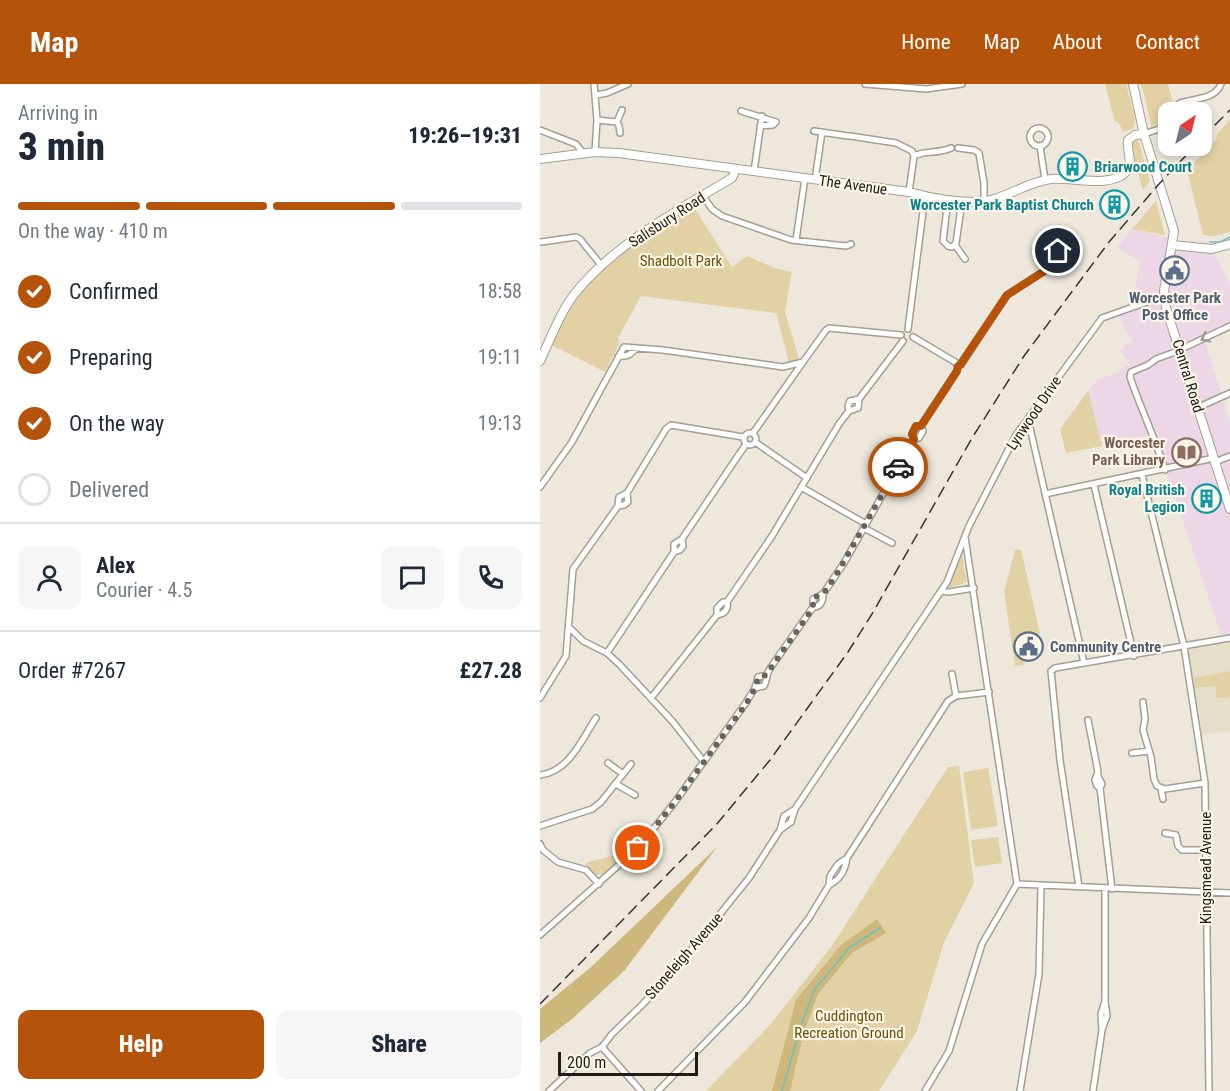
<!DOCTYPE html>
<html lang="en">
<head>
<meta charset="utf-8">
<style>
  body { margin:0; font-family:"Roboto Condensed",sans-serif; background:#f6f6f7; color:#1f2937; height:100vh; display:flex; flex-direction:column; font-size:22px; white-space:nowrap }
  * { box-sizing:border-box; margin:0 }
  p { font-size:20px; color:#747a83 }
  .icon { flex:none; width:33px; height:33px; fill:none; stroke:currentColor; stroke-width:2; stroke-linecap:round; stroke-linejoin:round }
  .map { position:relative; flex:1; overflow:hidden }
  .drawer { display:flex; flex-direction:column; background:#fff; width:540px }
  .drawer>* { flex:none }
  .needle { width:39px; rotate:35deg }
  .tools { position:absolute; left:618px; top:18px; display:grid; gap:12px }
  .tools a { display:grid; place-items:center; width:54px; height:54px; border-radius:12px; background:#fff; box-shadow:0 3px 9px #0003; font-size:30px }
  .scale { position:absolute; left:18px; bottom:15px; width:140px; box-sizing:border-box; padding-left:6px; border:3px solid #1f1d18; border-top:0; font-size:16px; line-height:21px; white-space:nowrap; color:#1f1d18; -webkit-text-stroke:4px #fbf6e8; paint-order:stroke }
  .pin { position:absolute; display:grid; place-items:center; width:51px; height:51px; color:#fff; margin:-26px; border:3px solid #fff; border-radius:50%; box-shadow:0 2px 6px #0007 }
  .courier { position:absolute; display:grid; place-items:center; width:60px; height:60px; margin:-30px; border:4px solid #b45309; border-radius:50%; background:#fff; color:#222; box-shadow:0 2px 8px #0007 }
  .overview em { font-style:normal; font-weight:800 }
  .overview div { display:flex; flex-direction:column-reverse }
  .overview { display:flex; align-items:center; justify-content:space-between; height:102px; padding:0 18px }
  h1 { font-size:39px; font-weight:800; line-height:45px }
  .bar { display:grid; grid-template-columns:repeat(4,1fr); gap:9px 6px; align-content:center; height:72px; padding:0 18px }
  .bar i { height:8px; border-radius:4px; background:#e0e1e3 }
  .bar .active { background:#b45309 }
  .bar p { grid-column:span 4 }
  .line { display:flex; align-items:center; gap:15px; padding:0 18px; border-top:2px solid #e0e1e3 }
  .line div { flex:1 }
  .round { display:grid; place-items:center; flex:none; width:63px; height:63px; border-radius:12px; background:#f6f6f7 }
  ol { padding:0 18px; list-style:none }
  li { display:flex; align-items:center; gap:18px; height:66px }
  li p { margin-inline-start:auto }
  li .icon { padding:6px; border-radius:50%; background:#b45309; color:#fff; stroke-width:4 }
  li:last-child { color:#747a83 }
  li i { width:33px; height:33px; border:3px solid #e0e1e3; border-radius:50% }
  .button { display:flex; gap:12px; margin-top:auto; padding:12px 18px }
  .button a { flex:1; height:69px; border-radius:12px; background:#b45309; color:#fff; font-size:24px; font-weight:800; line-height:69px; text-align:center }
  .button a+a { background:#f6f6f7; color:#1f2937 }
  header { display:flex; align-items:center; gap:36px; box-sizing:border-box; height:84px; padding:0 30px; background:#b45309; color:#fff }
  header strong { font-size:28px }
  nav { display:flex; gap:33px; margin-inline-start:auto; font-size:21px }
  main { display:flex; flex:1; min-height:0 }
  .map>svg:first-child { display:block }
  .commercial { fill:#edd7e6 }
  .built { fill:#e5dec9 }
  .green { fill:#e1d1a5 }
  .forest { fill:#cdb77b }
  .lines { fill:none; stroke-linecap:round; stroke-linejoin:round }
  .stream { stroke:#6cc0c1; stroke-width:1.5 }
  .street-casing { stroke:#a39f92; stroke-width:8 }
  .secondary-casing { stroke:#a39f92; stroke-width:10 }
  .primary-casing { stroke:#a39f92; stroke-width:10 }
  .street { stroke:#fff; stroke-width:5 }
  .secondary { stroke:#fff; stroke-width:8 }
  .primary { stroke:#fff; stroke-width:8 }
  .rail { stroke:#36342e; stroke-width:1.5; stroke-dasharray:12 6; stroke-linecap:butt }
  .oneway { stroke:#9a9997 }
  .done { stroke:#67645c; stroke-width:6; stroke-dasharray:0 10.8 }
  .route { stroke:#b45309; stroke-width:8 }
  .labels { text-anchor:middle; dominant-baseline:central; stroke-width:4.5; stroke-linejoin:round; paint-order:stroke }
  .culture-label { font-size:15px; font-weight:bold; fill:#0d838f; stroke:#fbf6e8; text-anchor:end }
  .street-label { font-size:15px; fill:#1f1d18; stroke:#fbf6e8 }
  .park-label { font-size:15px; fill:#695306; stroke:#fbf6e8 }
  .service-label { font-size:15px; font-weight:bold; fill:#4e5e75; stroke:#fbf6e8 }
  .education-label { font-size:15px; font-weight:bold; fill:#785e54; stroke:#fbf6e8; text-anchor:end }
</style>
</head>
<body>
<header>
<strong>Map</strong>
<nav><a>Home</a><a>Map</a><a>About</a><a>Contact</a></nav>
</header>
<main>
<section class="drawer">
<div class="overview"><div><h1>3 min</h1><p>Arriving in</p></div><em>19:26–19:31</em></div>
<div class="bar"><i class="active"></i><i class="active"></i><i class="active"></i><i></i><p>On the way · 410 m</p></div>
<ol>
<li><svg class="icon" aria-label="check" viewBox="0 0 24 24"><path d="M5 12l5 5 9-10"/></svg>Confirmed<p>18:58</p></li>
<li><svg class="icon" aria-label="check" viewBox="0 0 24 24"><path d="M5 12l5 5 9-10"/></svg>Preparing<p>19:11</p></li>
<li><svg class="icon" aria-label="check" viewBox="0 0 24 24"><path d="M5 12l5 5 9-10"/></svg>On the way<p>19:13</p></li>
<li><i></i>Delivered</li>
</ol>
<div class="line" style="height:108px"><a class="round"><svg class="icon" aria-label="person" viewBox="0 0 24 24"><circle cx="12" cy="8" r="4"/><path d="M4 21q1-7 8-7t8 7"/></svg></a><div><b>Alex</b><p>Courier · 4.5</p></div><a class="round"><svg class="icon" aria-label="chat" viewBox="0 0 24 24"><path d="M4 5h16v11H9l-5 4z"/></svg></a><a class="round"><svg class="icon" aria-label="phone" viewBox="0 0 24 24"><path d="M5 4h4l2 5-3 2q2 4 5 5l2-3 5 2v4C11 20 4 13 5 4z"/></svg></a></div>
<div class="line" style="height:78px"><div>Order #7267</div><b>£27.28</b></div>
<div class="button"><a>Help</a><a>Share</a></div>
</section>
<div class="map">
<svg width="690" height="1007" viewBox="0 0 690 1007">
  <rect width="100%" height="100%" fill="#ede8db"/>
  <path class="commercial" d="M592 145 628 153 627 164 674 169 690 200V241L664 254 690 339V556L683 557 629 395 609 351 562 362 548 307 558 295 580 288 579 285 591 281 579 266 584 265V261L593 258 583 243 579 229 593 216 600 177 579 166 578 162Z"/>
  <path class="built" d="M690 556V647L658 652 645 564Z"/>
  <path class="green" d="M565 0H587C587 15 599 31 593 45L583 48 578 37 575 38Z
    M600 0H628L635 28H628V38L611 42 604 9Z
    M690 35V148L675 152 663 151 647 86 676 56 678 49Z
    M598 55 610 97 603 106 589 61 593 56Z
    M616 117 625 151 592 145Z
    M153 122 192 183 207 172 235 184 252 188 245 228 259 275 249 278 236 229 101 212 78 254 79 260 65 288 11 261C16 250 21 238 27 228 54 183 110 149 153 122Z
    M548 307 562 362 526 369 520 345Z
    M475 466H481L500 550 481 553 485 581 475 582 464 508Z
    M422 471 427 498 410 504 408 500Z
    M690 587V612L688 614H677L675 602 655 604 653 594Z
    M419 682 434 799 404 858 377 947 339 1007H166L230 941 291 863 408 683Z
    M448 684 458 742 431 746 423 688Z
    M458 753 462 779 435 783 431 756Z
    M72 772 78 773V778L64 790 57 791 46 782V779Z"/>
  <path class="forest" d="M177 763 84 887 32 935 0 959V925L51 883Z
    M337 835 346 849 312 869 278 910 263 951 250 1007H232L256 916 301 861Z"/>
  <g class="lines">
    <path class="stream" d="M670 158H680L690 153
      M242 1007 261 941 275 905 309 864 340 844"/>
    <defs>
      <path id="street" d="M54 0 57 36 55 68
        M325 0 386 5 422 0
        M56 11 67 9 88 0
        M201 27 236 38 233 41 220 42
        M638 28V21L640 19C654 14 675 16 681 0
        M57 36 77 38 82 26
        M77 38 79 42 80 49
        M490 53a9 9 0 1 1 18 0a9 9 0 1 1-18 0Z
        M0 46 36 60 43 69
        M274 47 308 52
        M604 50 628 42
        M310 52 356 59 372 67 374 72 369 108
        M500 62 505 96
        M418 64 434 66 439 69 444 99V117
        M374 72C386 66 398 70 411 64
        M214 87 222 32
        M275 96 282 48
        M163 112 172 125 182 132 251 156 306 162 311 160
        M408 115 403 157 408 162 412 163 416 159 422 117
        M256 156 265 94
        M1 158 36 153 40 155 61 181
        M415 161 425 175
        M368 245 385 112
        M78 273 89 271 97 264
        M418 282 421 281 467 211 520 177 516 160
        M659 323 690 309
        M309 327 308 322 310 317 319 315
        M488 335 544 579
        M204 355a6 6 0 1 1 12 0a6 6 0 1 1-12 0Z
        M213 349 263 278
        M374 355 379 354 383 347 381 342
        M215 358 267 394
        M675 378 690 372
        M625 386C615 354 601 325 590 293L591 288 608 281 616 275 635 268 690 242
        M602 391 644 562 665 699 669 1007
        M554 401 594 572
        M0 403 32 358 84 263 123 266 243 283 263 278 286 246 289 244 361 251
        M261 403 326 440
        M505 410 674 374
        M78 422 84 421 88 418 87 409 126 345 131 341 203 353
        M324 444 352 459
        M425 453 477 800
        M134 468V460L142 455 206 360
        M401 507 409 508 434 504
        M273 523C281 523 283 518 283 510
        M177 531V524L183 518H187
        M31 545 43 557 67 569 79 580 133 638 164 678
        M67 569 134 468 140 466 143 462 142 455
        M412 590 416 612
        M215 604 224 602C228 595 225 591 231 583L273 523V515L283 510 304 479 374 355 372 350 376 342H381L417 287 418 282 415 278 373 253
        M0 614 26 572 33 485 78 422 79 413 87 409
        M111 614 177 531C184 530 189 526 187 518L232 452 299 340 309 327 318 324 319 315 363 257
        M603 618 605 635 603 646 611 673 614 695 617 702 625 705 665 699
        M548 636 558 688 555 696 557 702 560 704
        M592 669 609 667
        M68 679 83 690
        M0 691C29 688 42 655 56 634
        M558 692 562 700 560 704 572 805
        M76 700 95 711
        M621 705 623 715
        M0 742 52 725 61 718 91 680
        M240 746 251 738 255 725 407 498 429 442 476 351 562 234 624 212
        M625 749 636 751 638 762 642 766H666
        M0 760 3 766 18 778 46 786 59 800
        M477 800 690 809
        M289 801C301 795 305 786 307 774L408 617 416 612 449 608
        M539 803 520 676 511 587 515 584 690 554
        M0 851 98 764 135 718 205 620 215 604 218 593 226 591
        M562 946 567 932 565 917V804
        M62 963 101 1007
        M9 1007 50 969 62 963 72 950 103 920 139 881 209 794 240 746 244 732 255 725
        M118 1007 205 918 269 834 289 801 290 792 298 780 307 774
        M385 1007 409 967 442 860 477 800
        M480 1007 499 890 501 802
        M553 1007 562 946 561 930 565 917"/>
      <path id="secondary" d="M0 75 55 68 79 69 369 108C391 114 415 118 437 118 464 117 485 98 511 95 532 93 571 105 587 87 594 79 586 66 588 56L595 51 604 50
        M632 161 672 165 690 160
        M0 277C11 254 20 228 36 208 75 160 140 125 192 94L196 85"/>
      <path id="primary" d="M593 0 604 50 634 147 624 207 626 224 690 425"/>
    </defs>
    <use href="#street" class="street-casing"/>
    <use href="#secondary" class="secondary-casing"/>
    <use href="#primary" class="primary-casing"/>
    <use href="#street" class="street"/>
    <use href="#secondary" class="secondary"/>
    <use href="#primary" class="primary"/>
    <path class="rail" d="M662 54 690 26
      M0 920 176 741 230 676 308 568 332 530 432 354 484 272 569 158 619 100 655 62"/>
  </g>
  <defs><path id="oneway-chevron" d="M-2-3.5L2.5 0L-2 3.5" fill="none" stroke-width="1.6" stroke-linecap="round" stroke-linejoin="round" transform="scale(1.5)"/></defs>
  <use class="oneway" href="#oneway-chevron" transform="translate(665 254) rotate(154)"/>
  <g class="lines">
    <path class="done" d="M98 764 135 718 206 620 215 604 218 594 226 591 273 524V514L283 510 295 493 358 383"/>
    <path class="route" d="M358 383 374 355 372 350 376 342H381L417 287 418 282 420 281 467 211 517 179 520 174 518 167"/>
  </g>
  <defs>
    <symbol id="building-ring" viewBox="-11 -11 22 22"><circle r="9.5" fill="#fbf6e8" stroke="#0f9aa8" stroke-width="1.5"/><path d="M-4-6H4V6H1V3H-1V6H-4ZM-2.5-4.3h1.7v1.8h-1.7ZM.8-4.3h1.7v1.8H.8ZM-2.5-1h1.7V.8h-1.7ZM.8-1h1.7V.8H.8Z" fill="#0f9aa8"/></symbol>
    <symbol id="civic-ring" viewBox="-11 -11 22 22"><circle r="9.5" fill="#fbf6e8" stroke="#5c6f8a" stroke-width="1.5"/><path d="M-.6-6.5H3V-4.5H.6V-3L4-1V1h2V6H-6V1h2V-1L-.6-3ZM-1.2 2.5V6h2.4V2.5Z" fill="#5c6f8a"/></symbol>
    <symbol id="library-ring" viewBox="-11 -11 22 22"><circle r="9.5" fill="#fbf6e8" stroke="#8d6e63" stroke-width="1.5"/><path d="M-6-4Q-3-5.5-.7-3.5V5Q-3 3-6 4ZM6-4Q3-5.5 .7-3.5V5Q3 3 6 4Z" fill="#8d6e63"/></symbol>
  </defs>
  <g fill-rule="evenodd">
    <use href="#building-ring" x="516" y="66" width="33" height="33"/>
    <use href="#building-ring" x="558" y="104" width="33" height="33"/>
    <use href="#civic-ring" x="618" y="170" width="33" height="33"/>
    <use href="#library-ring" x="630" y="352" width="33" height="33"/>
    <use href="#building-ring" x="650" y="398" width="33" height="33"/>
    <use href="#civic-ring" x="472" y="546" width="33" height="33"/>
  </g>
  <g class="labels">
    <g class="culture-label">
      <text x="554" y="83" text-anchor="start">Briarwood Court</text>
      <text x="554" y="121">Worcester Park Baptist Church</text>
      <text x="645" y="406">Royal British<tspan x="645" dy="17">Legion</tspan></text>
    </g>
    <g class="street-label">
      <text transform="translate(313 101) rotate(8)">The Avenue</text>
      <text transform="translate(127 136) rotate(-33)">Salisbury Road</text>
      <text transform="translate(648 292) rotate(73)">Central Road</text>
      <text transform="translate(494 329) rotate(-56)">Lynwood Drive</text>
      <text transform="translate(666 784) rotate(-90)">Kingsmead Avenue</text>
      <text transform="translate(144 872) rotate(-49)">Stoneleigh Avenue</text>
    </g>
    <g class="park-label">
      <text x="141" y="177">Shadbolt Park</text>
      <text x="309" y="932">Cuddington<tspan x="309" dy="17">Recreation Ground</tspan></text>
    </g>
    <g class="service-label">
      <text x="635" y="214">Worcester Park<tspan x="635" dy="17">Post Office</tspan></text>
      <text x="510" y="563" text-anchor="start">Community Centre</text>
    </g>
    <g class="education-label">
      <text x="625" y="359">Worcester<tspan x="625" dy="17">Park Library</tspan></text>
    </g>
  </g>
</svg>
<div class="tools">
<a><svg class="needle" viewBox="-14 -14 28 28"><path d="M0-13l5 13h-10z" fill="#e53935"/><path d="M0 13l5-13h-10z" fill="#747a83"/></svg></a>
</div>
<div class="scale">200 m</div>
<div class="pin" style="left:98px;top:764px;background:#ea580c"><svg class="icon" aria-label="bag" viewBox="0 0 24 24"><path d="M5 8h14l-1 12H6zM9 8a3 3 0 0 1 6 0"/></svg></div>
<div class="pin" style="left:518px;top:167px;background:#1f2937"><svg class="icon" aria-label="home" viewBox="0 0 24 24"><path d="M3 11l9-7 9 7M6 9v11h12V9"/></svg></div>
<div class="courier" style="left:358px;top:383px"><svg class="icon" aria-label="car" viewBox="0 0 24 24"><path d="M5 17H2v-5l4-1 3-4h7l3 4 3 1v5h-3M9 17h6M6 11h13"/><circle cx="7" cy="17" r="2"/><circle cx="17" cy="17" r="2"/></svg></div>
</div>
</main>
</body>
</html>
